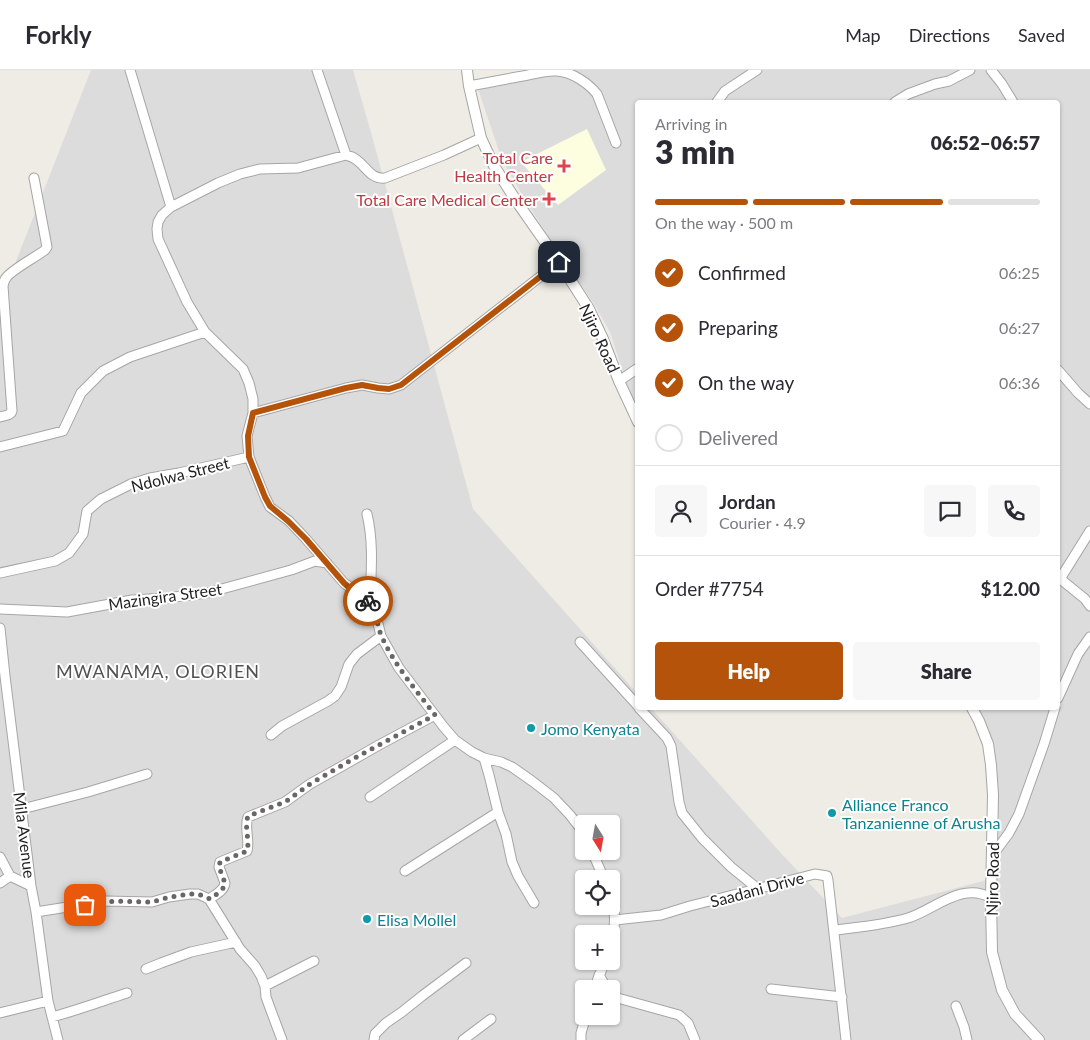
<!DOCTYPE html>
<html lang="en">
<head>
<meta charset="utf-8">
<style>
  body { margin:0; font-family:Lato,sans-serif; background:#f7f7f7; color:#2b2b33; height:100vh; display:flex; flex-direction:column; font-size:19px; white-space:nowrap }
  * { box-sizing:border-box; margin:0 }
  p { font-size:16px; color:#7c7c81 }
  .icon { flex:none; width:28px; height:28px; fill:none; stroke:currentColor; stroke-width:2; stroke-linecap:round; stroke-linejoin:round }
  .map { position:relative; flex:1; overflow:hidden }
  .side { position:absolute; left:635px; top:30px; width:425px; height:610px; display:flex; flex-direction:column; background:#fff; border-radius:5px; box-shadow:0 1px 4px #0004 }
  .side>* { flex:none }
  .needle { width:32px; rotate:169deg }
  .buttons { position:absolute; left:575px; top:745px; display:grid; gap:10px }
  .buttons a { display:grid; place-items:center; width:45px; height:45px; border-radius:5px; background:#fff; box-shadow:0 1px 4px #0004; font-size:25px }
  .pin { position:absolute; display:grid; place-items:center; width:42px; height:42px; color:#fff; margin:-21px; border-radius:10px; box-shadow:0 2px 8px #0006 }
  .courier { position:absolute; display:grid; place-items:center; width:50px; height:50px; margin:-25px; border:4px solid #b45309; border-radius:50%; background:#fff; color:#222; box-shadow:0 1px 6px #0007 }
  .head em { font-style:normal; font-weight:800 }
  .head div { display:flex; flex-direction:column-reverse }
  .head { display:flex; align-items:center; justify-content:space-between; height:85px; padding:0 20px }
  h1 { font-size:32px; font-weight:800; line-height:38px }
  .bar { display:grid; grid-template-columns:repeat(4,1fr); gap:8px 5px; align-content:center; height:60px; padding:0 20px }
  .bar i { height:6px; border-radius:4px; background:#e1e1e2 }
  .bar .selected { background:#b45309 }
  .bar p { grid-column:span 4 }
  .line { display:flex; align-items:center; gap:12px; padding:0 20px; border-top:1px solid #e1e1e2 }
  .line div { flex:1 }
  .round { display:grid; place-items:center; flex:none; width:52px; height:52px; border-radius:5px; background:#f7f7f7 }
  ol { padding:0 20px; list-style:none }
  li { display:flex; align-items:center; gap:15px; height:55px }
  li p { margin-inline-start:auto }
  li .icon { padding:5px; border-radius:50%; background:#b45309; color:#fff; stroke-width:4 }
  li:last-child { color:#7c7c81 }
  li i { width:28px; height:28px; border:2px solid #e1e1e2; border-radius:50% }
  .button { display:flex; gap:10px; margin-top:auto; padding:10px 20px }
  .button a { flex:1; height:58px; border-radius:5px; background:#b45309; color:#fff; font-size:20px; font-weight:800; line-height:58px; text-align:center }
  .button a+a { background:#f7f7f7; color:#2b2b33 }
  header { display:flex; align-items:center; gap:30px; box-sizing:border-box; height:70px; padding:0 25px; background:#fff; border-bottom:1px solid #e1e1e2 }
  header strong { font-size:24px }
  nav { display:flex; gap:28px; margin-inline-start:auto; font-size:18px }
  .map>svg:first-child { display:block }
  .residential { fill:#dddcdc; fill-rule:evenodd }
  .education { fill:#fdfde0 }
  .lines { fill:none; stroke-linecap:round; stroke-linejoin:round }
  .minor-casing { stroke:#a6a6a6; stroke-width:11 }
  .tertiary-casing { stroke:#a6a6a6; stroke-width:12 }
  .minor { stroke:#fff; stroke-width:9 }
  .tertiary { stroke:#fff; stroke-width:10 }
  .done { stroke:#686764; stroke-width:5; stroke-dasharray:0 9 }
  .route { stroke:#b45309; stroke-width:6 }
  .health-dot { fill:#e0444e; stroke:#fff; stroke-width:2 }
  .culture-dot { fill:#0f9aa8; stroke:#fff; stroke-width:2 }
  .labels { text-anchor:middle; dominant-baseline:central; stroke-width:4; stroke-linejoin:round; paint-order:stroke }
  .health-label { font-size:16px; fill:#be3a42; stroke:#fff; text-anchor:end }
  .street-label { font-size:16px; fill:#1f1f1f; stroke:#fff }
  .culture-label { font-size:16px; fill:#0d838f; stroke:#fff; text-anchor:start }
  .neighbourhood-label { font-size:18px; letter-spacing:1px; fill:#525252; stroke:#fff }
</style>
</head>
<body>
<header>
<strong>Forkly</strong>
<nav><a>Map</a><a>Directions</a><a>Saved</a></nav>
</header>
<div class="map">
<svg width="1090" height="970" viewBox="0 0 1090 970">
  <rect width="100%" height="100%" fill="#efece5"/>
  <path class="residential" d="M91 0H353L372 66 473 439 637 623 638 638H651L778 780 842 848 991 809V850L998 828 992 810 997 725 977 638H1058V32H638L637 338 625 309 610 262 594 234 561 187 524 128 502 90 478 19 528 0H1090V970H0V232ZM584 754H611V781H584ZM584 809H611V836H584ZM584 864H611V891H584ZM584 919H611V946H584Z"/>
  <path class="education" d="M587 59 606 100 558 135 521 92Z"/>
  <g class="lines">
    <defs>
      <path id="minor" d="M130 0 171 137
        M317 0 346 85
        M991 0 1002 14 1013 32
        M469 16C487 13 505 9 523 6 534 4 546 0 557 1 572 2 588 13 597 24L616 73
        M717 32 725 21 757 0
        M895 32 908 24 935 14 949 11 970 0
        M481 68 444 85 385 108C367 110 365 89 346 85L298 98 260 99 240 104 218 113 171 137 162 145 158 152 157 159 158 169 187 232 205 262 243 299 249 313 253 329V343L247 366 249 387 265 427 270 437 289 451 306 469 344 513 370 532 375 541 381 566 399 598 443 656 455 670 472 682 484 688 501 692 512 697 532 711 554 728 570 745 584 763
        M1058 300 1078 323 1090 334
        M619 311 638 298
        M253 343 346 318 362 315 378 318 389 319 401 315 559 192
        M0 347 8 345 11 343 12 341 3 216C4 213 4 210 6 208 11 200 36 187 45 180L47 177 34 108
        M0 377 63 361 81 323 103 301 130 287 205 262
        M367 444C374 474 371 502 370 532
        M0 503 55 491 69 483 83 464 87 441 101 429 131 414 150 408 179 403 249 387
        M1058 507 1085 529 1090 536
        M1060 509 1090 461
        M0 539 67 542 132 530 166 528 207 523 291 500 315 491 327 493
        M0 558 5 606 31 816 36 842 48 931 58 970
        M580 572 638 636
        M1058 628 1078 584 1090 567
        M639 638 667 668 671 676 679 732 682 743 702 768 731 797 758 819
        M271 665 282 656 328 631 335 626 341 617 349 594 357 584 381 566
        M370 727 455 670
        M22 739 88 722 147 704
        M498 742 506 764 512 792 518 806 534 833
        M592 781 604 809
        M992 786 1009 763 1019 744 1044 674 1055 638
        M0 787 10 806 31 816
        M405 801 498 742 489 705 484 688
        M0 813 10 806
        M611 827C616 842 615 859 611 874
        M209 829C215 825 224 821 225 813L219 797 220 792 247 781C250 770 244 757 248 747L285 732 310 714 344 695 379 675 435 645
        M36 842 105 831 152 832 169 827 190 824H198L209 829 240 879 255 896 261 906 265 916 266 927 270 938 282 970
        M615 850 661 845 690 836 815 804 827 806 828 810 846 970
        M835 860C859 857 884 855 908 848 934 840 962 811 991 828
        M146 899 161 893 191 882 236 872
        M599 905 607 919
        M265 916 314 891
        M594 919 605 891
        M771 919 842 927
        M611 928 614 927 679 945 688 953 695 970
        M956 936 964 957 967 970
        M0 943 48 931
        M52 947C78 940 102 931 127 923
        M374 970 375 964 386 953 402 942 422 926 466 893
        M463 970 491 949
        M581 970V963L586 946"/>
      <path id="tertiary" d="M467 0 469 16 481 68 494 96 517 132 559 192 589 239 603 269 619 311 638 352
        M972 638 979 651 988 674 991 695 993 725 991 828 992 882 1002 920 1015 944 1039 970"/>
    </defs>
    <use href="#minor" class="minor-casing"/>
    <use href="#tertiary" class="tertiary-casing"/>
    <use href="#minor" class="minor"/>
    <use href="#tertiary" class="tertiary"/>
  </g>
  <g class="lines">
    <path class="done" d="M85 835 115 831 144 832H152L170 827 190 824H198L210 829C215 825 224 821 225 813L219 797 220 792 247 781C250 770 244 757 248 746L285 732 310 714 355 688 435 645C416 620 395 596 382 567 376 555 378 541 368 531"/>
    <path class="route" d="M368 531 363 526 352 520 344 513 306 469 288 451 270 436 265 427 249 387 248 366 253 343 346 318 362 315 378 318 389 319 401 315 559 192"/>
  </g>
  <g class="health-dot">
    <path d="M561.5 88.5h5v5h5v5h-5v5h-5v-5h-5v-5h5z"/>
    <path d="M546.5 121.5h5v5h5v5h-5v5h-5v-5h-5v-5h5z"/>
  </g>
  <g class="culture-dot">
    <circle cx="531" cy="658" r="5"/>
    <circle cx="832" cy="743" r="5"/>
    <circle cx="367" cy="849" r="5"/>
  </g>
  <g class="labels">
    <g class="health-label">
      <text x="553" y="87">Total Care<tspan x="553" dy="18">Health Center</tspan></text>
      <text x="538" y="129">Total Care Medical Center</text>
    </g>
    <g class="street-label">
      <text transform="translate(600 268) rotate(65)">Njiro Road</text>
      <text transform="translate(180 404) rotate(-14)">Ndolwa Street</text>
      <text transform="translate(165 526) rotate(-8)">Mazingira Street</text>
      <text transform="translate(25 765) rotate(83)">Mila Avenue</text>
      <text transform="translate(992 809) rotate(-89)">Njiro Road</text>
      <text transform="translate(757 819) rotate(-15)">Saadani Drive</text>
    </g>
    <g class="culture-label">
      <text x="541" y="658">Jomo Kenyata</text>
      <text x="842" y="734">Alliance Franco<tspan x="842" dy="18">Tanzanienne of Arusha</tspan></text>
      <text x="377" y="849">Elisa Mollel</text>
    </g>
    <g class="neighbourhood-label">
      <text x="158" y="601">MWANAMA, OLORIEN</text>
    </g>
  </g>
</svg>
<div class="buttons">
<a><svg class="needle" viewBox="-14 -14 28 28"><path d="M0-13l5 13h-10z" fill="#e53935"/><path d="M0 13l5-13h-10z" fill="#7c7c81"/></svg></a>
<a><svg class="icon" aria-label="locate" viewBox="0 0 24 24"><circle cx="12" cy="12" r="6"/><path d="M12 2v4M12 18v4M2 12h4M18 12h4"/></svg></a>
<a>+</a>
<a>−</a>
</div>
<div class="pin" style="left:85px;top:835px;background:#ea580c"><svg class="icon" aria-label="bag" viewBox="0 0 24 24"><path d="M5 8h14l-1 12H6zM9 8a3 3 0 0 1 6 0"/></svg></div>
<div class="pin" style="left:559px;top:192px;background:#1f2937"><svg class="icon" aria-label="home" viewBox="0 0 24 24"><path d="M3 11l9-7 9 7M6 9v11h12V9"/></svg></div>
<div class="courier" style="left:368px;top:531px"><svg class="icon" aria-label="bike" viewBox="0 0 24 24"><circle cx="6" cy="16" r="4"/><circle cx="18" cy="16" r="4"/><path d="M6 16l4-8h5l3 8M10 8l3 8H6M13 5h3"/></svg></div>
<section class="side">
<div class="head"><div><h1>3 min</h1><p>Arriving in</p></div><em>06:52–06:57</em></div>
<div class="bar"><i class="selected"></i><i class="selected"></i><i class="selected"></i><i></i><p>On the way · 500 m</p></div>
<ol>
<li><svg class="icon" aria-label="check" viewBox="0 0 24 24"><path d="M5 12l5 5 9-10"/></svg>Confirmed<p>06:25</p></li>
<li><svg class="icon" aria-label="check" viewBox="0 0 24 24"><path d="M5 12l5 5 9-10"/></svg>Preparing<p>06:27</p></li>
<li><svg class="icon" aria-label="check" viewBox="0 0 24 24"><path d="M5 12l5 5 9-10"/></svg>On the way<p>06:36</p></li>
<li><i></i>Delivered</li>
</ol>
<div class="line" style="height:90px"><a class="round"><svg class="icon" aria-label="person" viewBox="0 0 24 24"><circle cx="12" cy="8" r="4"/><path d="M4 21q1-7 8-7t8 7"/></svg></a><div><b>Jordan</b><p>Courier · 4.9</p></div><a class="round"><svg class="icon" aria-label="chat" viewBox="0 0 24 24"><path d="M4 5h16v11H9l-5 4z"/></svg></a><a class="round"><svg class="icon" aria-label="phone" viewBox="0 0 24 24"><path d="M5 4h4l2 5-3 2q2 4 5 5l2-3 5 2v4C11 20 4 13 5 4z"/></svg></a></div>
<div class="line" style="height:65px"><div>Order #7754</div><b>$12.00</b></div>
<div class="button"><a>Help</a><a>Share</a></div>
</section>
</div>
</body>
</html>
